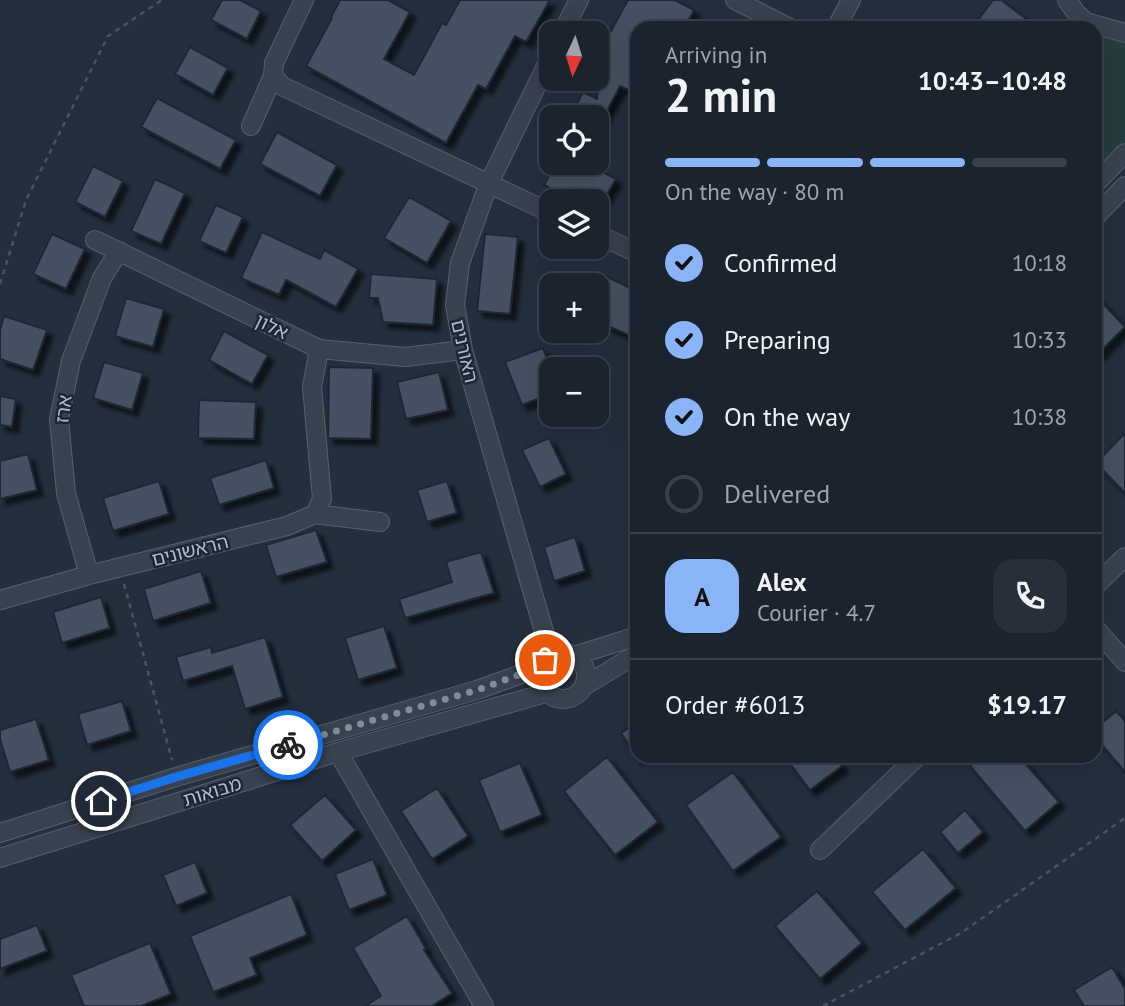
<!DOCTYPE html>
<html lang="en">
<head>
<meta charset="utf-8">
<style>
  body { margin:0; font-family:"PT Sans","Noto Sans Hebrew",sans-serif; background:#282f3a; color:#f1f3f6; height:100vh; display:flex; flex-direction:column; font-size:26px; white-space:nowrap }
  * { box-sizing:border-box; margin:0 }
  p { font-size:23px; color:#a0a4aa }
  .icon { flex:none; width:38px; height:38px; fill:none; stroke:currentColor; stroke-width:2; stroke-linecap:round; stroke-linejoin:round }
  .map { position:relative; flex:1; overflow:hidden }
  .details { position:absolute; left:630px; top:21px; width:472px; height:742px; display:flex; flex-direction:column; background:#1b232e; border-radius:21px; box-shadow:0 7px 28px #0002,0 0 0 2px #39404a }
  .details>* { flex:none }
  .needle { width:46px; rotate:184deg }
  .controls { position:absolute; left:539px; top:21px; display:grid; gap:14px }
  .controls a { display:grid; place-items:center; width:70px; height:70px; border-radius:14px; background:#1b232e; box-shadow:0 7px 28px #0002,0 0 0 2px #39404a; font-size:35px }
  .pin { position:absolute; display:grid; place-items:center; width:60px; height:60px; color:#fff; margin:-30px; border:4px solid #fff; border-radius:50%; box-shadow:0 2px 7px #0007 }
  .courier { position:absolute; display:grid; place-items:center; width:70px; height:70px; margin:-35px; border:5px solid #1a73e8; border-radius:50%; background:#fff; color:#222; box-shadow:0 2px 9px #0007 }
  .summary em { font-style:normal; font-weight:800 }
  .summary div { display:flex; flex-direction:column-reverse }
  .summary { display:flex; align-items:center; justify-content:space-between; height:119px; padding:0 35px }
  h1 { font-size:46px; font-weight:800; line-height:52px }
  .bar { display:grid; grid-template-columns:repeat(4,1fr); gap:10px 7px; align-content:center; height:84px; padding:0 35px }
  .bar i { height:9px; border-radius:5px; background:#39404a }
  .bar .on { background:#8ab4f8 }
  .bar p { grid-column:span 4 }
  .line { display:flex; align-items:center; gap:18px; padding:0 35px; border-top:2px solid #39404a }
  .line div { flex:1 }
  .round { display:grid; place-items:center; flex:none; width:74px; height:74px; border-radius:21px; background:#282f3a }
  ol { padding:0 35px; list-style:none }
  li { display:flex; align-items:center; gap:21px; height:77px }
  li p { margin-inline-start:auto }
  li .icon { padding:7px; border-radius:50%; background:#8ab4f8; color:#111; stroke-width:4 }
  li:last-child { color:#a0a4aa }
  li i { width:38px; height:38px; border:4px solid #39404a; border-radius:50% }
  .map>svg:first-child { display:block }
  .green { fill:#263c3f }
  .building { fill:#455162; stroke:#1f2835; stroke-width:2; filter:url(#shadow) }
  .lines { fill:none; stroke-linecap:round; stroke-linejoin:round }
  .minor-casing { stroke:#565f6c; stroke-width:20 }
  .path { stroke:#44595c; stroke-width:2.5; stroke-dasharray:5 5; stroke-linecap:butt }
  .minor { stroke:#38414e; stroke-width:18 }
  .done { stroke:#828b98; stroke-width:7; stroke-dasharray:0 12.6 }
  .route { stroke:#1a73e8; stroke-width:9 }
  .labels { text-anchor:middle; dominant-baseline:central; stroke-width:5; stroke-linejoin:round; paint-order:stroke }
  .street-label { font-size:19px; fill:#b4bcc9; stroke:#1d2633 }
</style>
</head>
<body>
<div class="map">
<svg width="1125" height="1006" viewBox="0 0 1125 1006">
  <defs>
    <filter id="shadow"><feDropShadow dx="6" dy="6" stdDeviation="2" flood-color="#0009"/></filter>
  </defs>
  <rect width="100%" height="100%" fill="#242f3e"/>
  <path class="green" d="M1096 28 1125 33V153L1096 183Z"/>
  <path class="building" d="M222 0H240L261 11 247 39 211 20Z
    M340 0H388L410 12 384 59 414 75 442 23 446 25 460 0H550L526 42 515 36 486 89 478 85 446 143 306 66 332 18 331 17Z
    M628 0H675L694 10 685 28H637V73L628 90 620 86 597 130V117H570L583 92 597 99V38L603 27 611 31Z
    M993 0H1001L1029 21 1024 28H972Z
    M190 47 228 68 213 95 175 74Z
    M157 98 236 140 220 169 141 127Z
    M277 132 337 165 320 196 260 164Z
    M557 163H586L616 179 603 201H574L544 185Z
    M93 166 123 181 105 217 75 202Z
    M155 179 185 193 161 244 131 231Z
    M409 197 451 221 427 263 384 238Z
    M216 205 243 217 226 253 199 241Z
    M262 232 320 259 324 250 358 269 336 307 286 280 279 295 241 278Z
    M52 234 85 249 66 289 33 274Z
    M485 234 518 237 510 314 477 311Z
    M371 274 437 279 433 325 383 322 378 298H369Z
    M603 275 637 291V339L597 321V289Z
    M1096 296 1125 327 1096 356Z
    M126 298 164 309 153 347 115 336Z
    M4 316 47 330 33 370 0 359V330Z
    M224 331 268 355 252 384 209 360Z
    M543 348 551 369V394L522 405 505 362Z
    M104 362 143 373 132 410 93 398Z
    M329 367 373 368 371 439 328 438Z
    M439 372 448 410 406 419 397 382Z
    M0 396 16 399 12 427 0 425Z
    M199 400 256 402 254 439 198 438Z
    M1125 433V493L1096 463Z
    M549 438 566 474 540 487 522 450Z
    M28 454 37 490 0 499V461Z
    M266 460 274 488 219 505 210 478Z
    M159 481 169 514 113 531 103 498Z
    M447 481 457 513 427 522 417 490Z
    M316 530 327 562 276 577 266 545Z
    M575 537 585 571 554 581 544 547Z
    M481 552 494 593 405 618 399 599 452 582 446 562Z
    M201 571 211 603 153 621 144 589Z
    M101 597 110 628 62 643 53 612Z
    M384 626 397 668 358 680 345 638Z
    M265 637 283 697 245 709 232 666 183 681 176 657 211 647 212 653Z
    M122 701 131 731 87 745 78 714Z
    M1116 711 1125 721V772L1096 738V728Z
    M36 719 49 760 10 772 0 739V730Z
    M637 722V757L621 733Z
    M794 756H834L842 766 810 790 788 761Z
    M982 756H1019L1059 802 1025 831 970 766Z
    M607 757 658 822 615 855 564 791Z
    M520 763 542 815 500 832 479 780Z
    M733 772 781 837 733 871 686 805Z
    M437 788 468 836 432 859 401 811Z
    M325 795 356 830 322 861 290 825Z
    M965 810 983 832 958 853 940 832Z
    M923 849 956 888 905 930 872 892Z
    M373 859 387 895 349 910 335 874Z
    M195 862 207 893 176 906 163 875Z
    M817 891 862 943 820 979 775 926Z
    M291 894 307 935 250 958 257 975 213 992 190 936Z
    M407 916 426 949 424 950 452 993 432 1006H365L381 996 353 948Z
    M37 925 47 951 0 969V939Z
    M150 943 171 994 141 1006H84L71 975Z
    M1112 967 1125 989V1006H1084L1074 990Z"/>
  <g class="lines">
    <defs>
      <path id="minor" d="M735 0 790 28
        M1067 0 1076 13 1086 22 1125 33
        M836 28 851 0
        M562 33 579 0
        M273 76 282 86 551 213
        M251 126 273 76 274 63 304 0
        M1096 183 1125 153
        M1096 216 1125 186
        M597 234 637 253
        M95 240 319 349 405 357 463 350
        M315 514 322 499 312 387 319 349
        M89 575 66 493 59 419 71 361 102 278 119 251
        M1096 585 1125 557
        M0 600 89 575 287 526 315 514 380 522
        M1096 629 1125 662
        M540 676a23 23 0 1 1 46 0a23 23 0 1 1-46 0Z
        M551 656 463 350 455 305 460 263 489 183 551 56
        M574 656 637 636
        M584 686 637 654
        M338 752 484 1006
        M0 833 176 777 477 690 541 667
        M820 850 918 756
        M0 858 338 752 546 693"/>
    </defs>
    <use href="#minor" class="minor-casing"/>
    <path class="path" d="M0 284 26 200 108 36 162 0
      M124 584 172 760
      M823 1006 961 933 1125 818"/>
    <use href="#minor" class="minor"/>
  </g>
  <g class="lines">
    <path class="done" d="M288 745 477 690 541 667 545 660"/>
    <path class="route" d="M101 801 176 777 288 745"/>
  </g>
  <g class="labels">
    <g class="street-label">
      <text transform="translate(272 326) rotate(26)">אלון</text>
      <text transform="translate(465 351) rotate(77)">האורנים</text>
      <text transform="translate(63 409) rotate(-83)">ארז</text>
      <text transform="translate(190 550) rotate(-14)">הראשונים</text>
      <text transform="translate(212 791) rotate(-17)">מבואות</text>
    </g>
  </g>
</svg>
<div class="controls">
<a><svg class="needle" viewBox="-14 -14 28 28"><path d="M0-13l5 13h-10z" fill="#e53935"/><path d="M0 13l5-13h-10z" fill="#a0a4aa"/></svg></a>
<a><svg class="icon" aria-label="locate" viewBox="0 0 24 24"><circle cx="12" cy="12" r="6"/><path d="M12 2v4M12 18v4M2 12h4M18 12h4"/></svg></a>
<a><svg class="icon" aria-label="layers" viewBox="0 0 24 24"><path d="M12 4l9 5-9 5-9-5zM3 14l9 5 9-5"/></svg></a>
<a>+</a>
<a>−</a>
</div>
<div class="pin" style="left:545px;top:660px;background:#ea580c"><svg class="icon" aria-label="bag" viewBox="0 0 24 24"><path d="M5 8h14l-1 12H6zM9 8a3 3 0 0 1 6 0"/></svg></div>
<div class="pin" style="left:101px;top:801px;background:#1f2937"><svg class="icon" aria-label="home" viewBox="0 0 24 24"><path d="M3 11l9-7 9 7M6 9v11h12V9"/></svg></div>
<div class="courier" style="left:288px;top:745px"><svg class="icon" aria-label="bike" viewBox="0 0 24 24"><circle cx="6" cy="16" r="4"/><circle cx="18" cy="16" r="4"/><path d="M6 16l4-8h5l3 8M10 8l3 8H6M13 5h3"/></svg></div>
<section class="details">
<div class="summary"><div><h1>2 min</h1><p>Arriving in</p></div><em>10:43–10:48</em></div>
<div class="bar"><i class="on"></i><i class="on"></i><i class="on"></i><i></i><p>On the way · 80 m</p></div>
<ol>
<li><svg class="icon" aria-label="check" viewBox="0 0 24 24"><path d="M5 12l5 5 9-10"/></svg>Confirmed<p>10:18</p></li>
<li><svg class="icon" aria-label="check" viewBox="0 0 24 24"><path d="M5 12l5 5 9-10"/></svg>Preparing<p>10:33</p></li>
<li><svg class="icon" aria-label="check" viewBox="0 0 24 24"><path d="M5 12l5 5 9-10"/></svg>On the way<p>10:38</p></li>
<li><i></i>Delivered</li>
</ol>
<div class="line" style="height:126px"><b class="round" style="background:#8ab4f8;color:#111">A</b><div><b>Alex</b><p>Courier · 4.7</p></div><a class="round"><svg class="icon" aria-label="phone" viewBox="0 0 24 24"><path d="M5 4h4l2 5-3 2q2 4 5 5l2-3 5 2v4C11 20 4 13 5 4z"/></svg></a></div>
<div class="line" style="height:91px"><div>Order #6013</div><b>$19.17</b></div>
</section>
</div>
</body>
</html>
